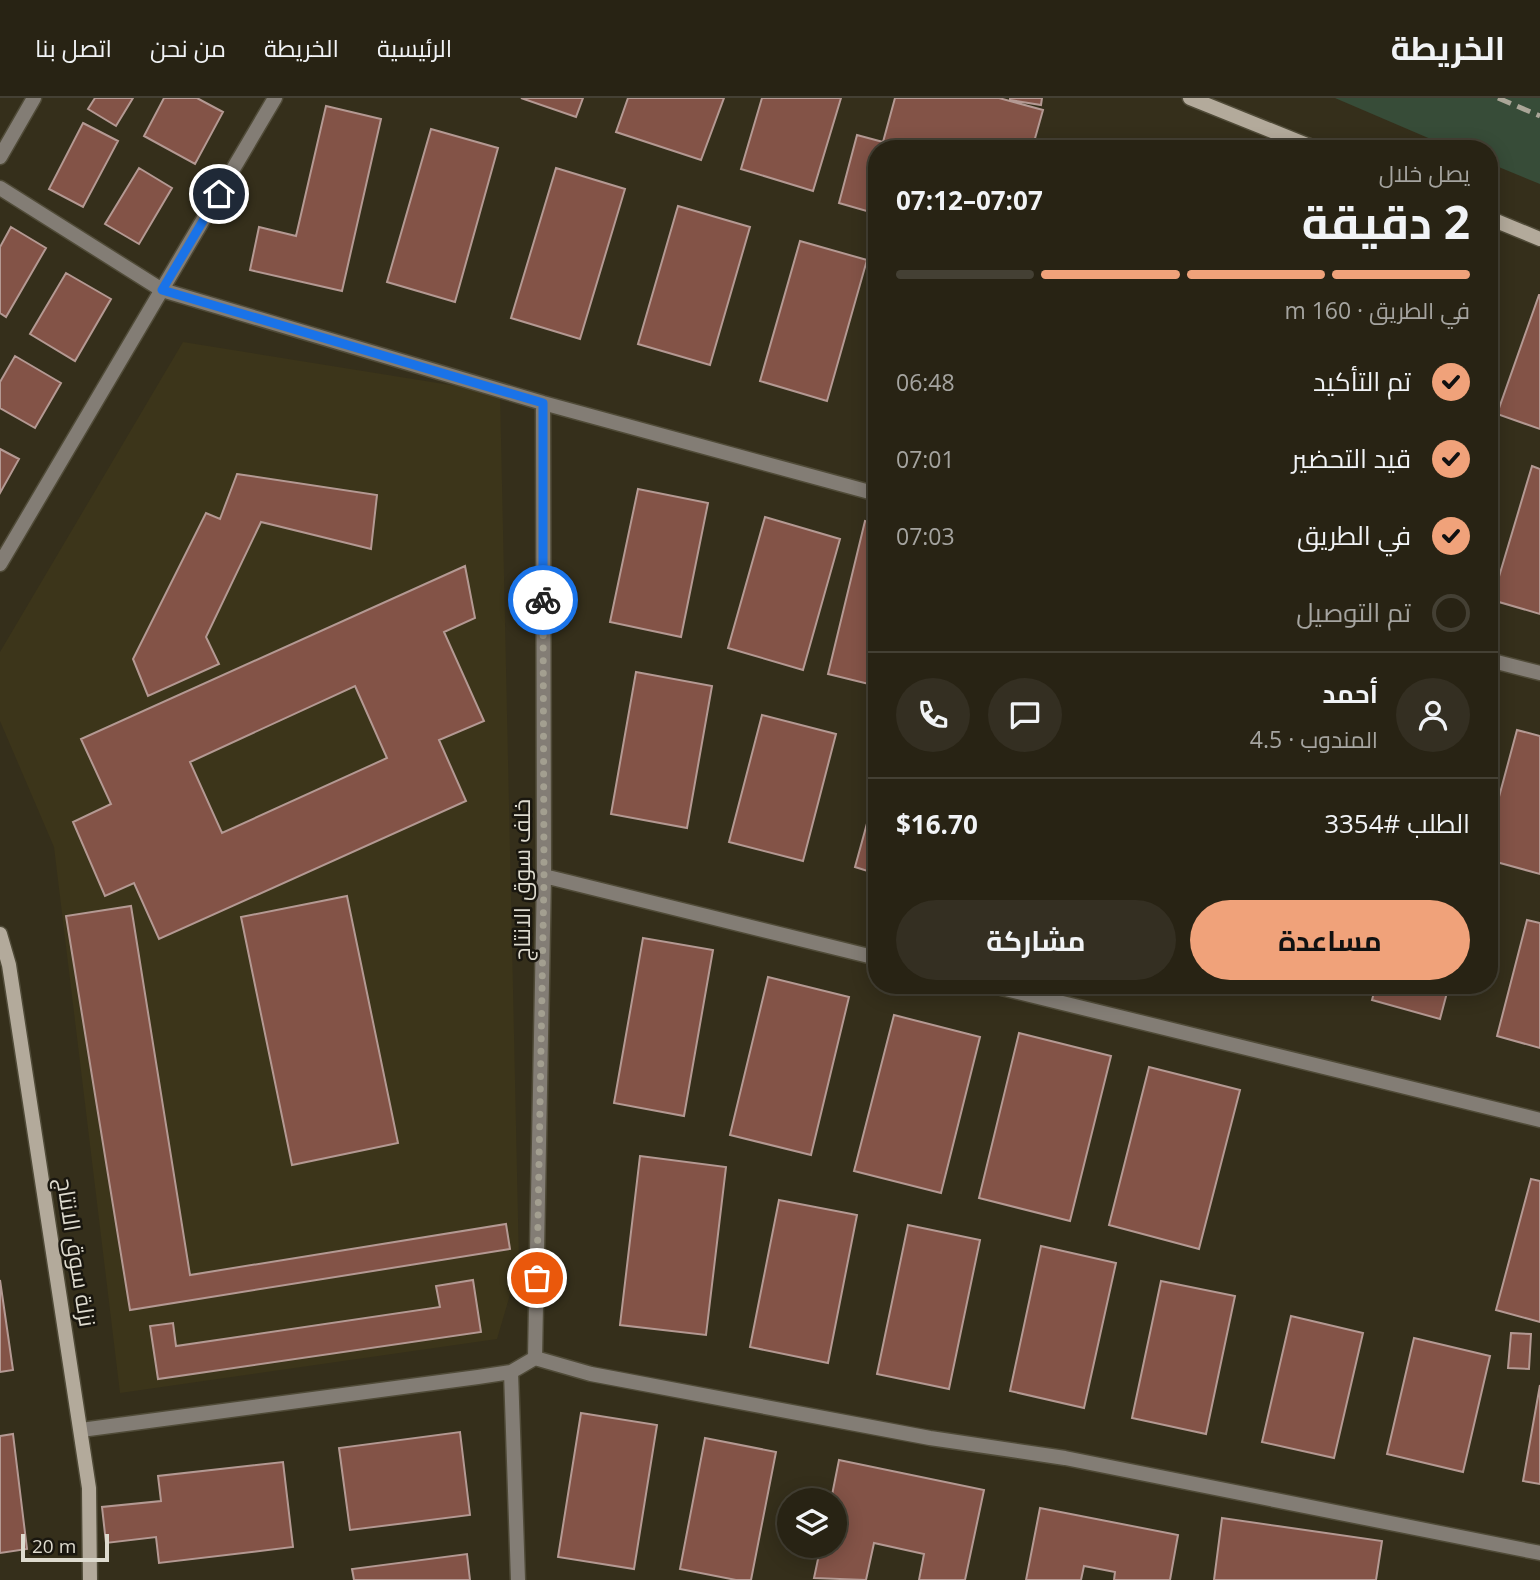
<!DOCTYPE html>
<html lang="ar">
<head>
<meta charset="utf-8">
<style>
  body { margin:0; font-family:"Open Sans",Cairo,sans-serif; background:#342f22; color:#f1f3f6; direction:rtl; height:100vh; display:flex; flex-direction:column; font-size:26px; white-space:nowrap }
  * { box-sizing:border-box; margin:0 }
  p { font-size:23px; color:#a5a4a0 }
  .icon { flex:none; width:38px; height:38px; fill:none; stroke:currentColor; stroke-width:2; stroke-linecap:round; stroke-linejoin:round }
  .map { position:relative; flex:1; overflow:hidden; direction:ltr }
  .drawer { position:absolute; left:868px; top:42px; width:630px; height:854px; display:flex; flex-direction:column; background:#282314; border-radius:28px; box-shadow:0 4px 18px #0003,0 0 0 2px #444034; direction:rtl }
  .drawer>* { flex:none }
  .fabs { position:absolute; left:777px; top:1390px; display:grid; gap:14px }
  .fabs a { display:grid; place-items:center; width:70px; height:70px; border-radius:50%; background:#282314; box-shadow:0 4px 18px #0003,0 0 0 2px #444034; font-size:35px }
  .scale { position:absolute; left:21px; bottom:18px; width:88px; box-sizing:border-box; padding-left:7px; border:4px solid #dedbcf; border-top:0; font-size:19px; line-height:24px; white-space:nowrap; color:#dedbcf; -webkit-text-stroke:5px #1a170f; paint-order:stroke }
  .pin { position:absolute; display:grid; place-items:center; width:60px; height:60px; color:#fff; margin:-30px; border:4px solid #fff; border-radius:50%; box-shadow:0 2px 7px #0007 }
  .courier { position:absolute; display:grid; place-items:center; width:70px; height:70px; margin:-35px; border:5px solid #1a73e8; border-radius:50%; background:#fff; color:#222; box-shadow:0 2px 9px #0007 }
  .summary em { font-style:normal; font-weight:700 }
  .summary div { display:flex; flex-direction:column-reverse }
  .summary { display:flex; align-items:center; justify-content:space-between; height:119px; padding:0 28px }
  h1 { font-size:46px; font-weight:700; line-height:52px }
  .bar { display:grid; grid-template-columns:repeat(4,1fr); gap:10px 7px; align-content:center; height:84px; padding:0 28px }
  .bar i { height:9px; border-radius:5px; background:#444034 }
  .bar .active { background:#f0a27a }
  .bar p { grid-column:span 4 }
  .line { display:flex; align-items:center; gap:18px; padding:0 28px; border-top:2px solid #444034 }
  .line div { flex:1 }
  .round { display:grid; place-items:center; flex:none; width:74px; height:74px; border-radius:37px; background:#342f22 }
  ol { padding:0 28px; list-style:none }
  li { display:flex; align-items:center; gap:21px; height:77px }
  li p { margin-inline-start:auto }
  li .icon { padding:7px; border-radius:50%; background:#f0a27a; color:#111; stroke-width:4 }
  li:last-child { color:#a5a4a0 }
  li i { width:38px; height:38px; border:4px solid #444034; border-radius:50% }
  .button { display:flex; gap:14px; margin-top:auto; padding:14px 28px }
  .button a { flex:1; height:80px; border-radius:42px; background:#f0a27a; color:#111; font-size:28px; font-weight:700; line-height:80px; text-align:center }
  .button a+a { background:#342f22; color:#f1f3f6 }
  header { display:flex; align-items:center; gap:42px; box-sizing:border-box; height:98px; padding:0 35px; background:#282314; border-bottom:2px solid #444034 }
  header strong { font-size:33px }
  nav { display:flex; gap:38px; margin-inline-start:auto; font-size:24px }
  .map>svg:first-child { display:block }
  .built { fill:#3c351a }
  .green { fill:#374c38 }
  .building { fill:#835347; stroke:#b49993; stroke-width:2; fill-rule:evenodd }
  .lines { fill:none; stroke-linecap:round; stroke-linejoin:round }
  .street-casing { stroke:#504b38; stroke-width:17 }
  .secondary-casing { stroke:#504b38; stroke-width:17 }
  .street { stroke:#837d75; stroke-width:14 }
  .secondary { stroke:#b3aa9b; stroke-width:14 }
  .rail { stroke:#aaa698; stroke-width:5; stroke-dasharray:14 7; stroke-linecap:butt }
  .done { stroke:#a39f90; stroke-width:7; stroke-dasharray:0 12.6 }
  .route { stroke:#1a73e8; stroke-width:9 }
  .labels { text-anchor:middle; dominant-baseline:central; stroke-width:5; stroke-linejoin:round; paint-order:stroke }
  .street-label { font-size:23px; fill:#dedbcf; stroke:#1a170f }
</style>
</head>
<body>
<header>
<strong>الخريطة</strong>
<nav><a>الرئيسية</a><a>الخريطة</a><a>من نحن</a><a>اتصل بنا</a></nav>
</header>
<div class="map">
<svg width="1540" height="1482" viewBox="0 0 1540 1482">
  <rect width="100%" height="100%" fill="#352f1b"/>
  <path class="built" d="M183 244 500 295 519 1166 497 1241 120 1295 54 749 0 623V554Z"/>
  <path class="green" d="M1335 0H1540V86L1489 65V51H1454Z"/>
  <path class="building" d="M95 0H133L116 28 88 11Z
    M164 0H197L223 14 195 66 144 38Z
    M521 0H583L576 19Z
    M628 0H724L701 62 616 34Z
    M762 0H841L813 93 741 71Z
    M895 0H999L1043 12 1032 51H877V116L839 105 857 37 883 44Z
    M1010 0H1042L1041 7 1010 2Z
    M326 8 381 21 342 193 250 172 259 129 296 138Z
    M83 25 118 43 83 109 49 91Z
    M431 31 498 50 455 204 387 184Z
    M139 70 172 90 139 146 105 126Z
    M556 70 625 91 580 241 511 220Z
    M678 108 750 129 710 267 638 246Z
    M11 129 46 150 6 219 0 215V149Z
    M800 143 867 162 827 303 760 283Z
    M66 175 111 201 75 263 30 236Z
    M1539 197H1540V331L1497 316Z
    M15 258 61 285 35 330 0 310V284Z
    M0 351 19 361 0 395Z
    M1532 368 1540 371V516L1492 502Z
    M237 376 377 397 371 451 261 424 206 539 219 566 148 598 133 561 206 415 220 421Z
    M638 391 708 405 681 539 610 524Z
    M765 419 840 441 803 572 728 550Z
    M865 423 877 426V588L828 576Z
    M465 468 475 520 444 534 484 623 439 642 466 703 159 841 134 785 105 798 73 724 111 706 81 641ZM355 588 387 660 222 735 190 664Z
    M636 574 712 588 687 730 611 716Z
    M762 617 836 636 803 763 729 744Z
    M1517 632 1540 638V776L1489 762V736Z
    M877 689V776L855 769Z
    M347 798 398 1045 292 1067 241 819Z
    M131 808 190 1177 506 1126 510 1151 130 1212 66 818Z
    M1527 822 1540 825V950L1497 938Z
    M643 840 713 852 684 1018 614 1005Z
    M768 879 849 899 811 1057 730 1037Z
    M1376 887H1449L1440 921 1372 902Z
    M894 917 980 939 941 1095 854 1073Z
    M1019 935 1111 958 1070 1123 979 1100Z
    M1149 969 1240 992 1199 1151 1109 1127Z
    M640 1058 726 1069 706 1237 620 1227Z
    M1531 1081 1540 1083V1224L1496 1212Z
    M779 1102 857 1117 828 1265 750 1249Z
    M908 1127 980 1142 949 1291 877 1276Z
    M1041 1148 1116 1165 1084 1310 1010 1293Z
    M0 1182 13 1272 0 1274Z
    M473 1182 481 1234 158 1281 150 1228 173 1225 176 1248 440 1209 436 1188Z
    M1161 1183 1235 1198 1206 1336 1132 1320Z
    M1291 1218 1363 1235 1334 1360 1262 1344Z
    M1511 1235 1531 1236 1529 1271 1508 1270Z
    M1414 1240 1490 1258 1463 1374 1387 1356Z
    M1540 1287V1386L1523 1383Z
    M581 1315 657 1327 634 1471 558 1459Z
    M460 1334 470 1417 350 1432 339 1350Z
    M13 1336 27 1451 0 1455V1338Z
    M705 1340 776 1354 751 1482H736L680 1471Z
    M839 1362 984 1392 965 1482H919L924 1456 874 1445 866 1482 814 1480 821 1447H835V1402H831Z
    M283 1364 293 1449 159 1465 156 1439 106 1445 102 1409 161 1403 158 1378Z
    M1040 1410 1178 1437 1170 1482H1114L1115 1474 1084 1468 1081 1482H1026Z
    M1222 1420 1382 1443 1376 1482H1214Z
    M467 1456 470 1482H354L352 1471Z"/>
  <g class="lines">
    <defs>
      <path id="street" d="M0 59 34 0
        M0 90 162 192 543 305 877 396
        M0 466 275 0
        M1489 562 1540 575
        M544 778 877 860
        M989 887 1540 1022
        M535 1260 544 778 543 305
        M511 1274 518 1482
        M81 1332 478 1279 511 1274 535 1260 591 1276 930 1340 1065 1360 1540 1455"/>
      <path id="secondary" d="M1190 0 1317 51
        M1489 120 1540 141
        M0 836 9 867 89 1390 90 1482"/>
    </defs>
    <use href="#street" class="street-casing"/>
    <use href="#secondary" class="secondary-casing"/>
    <use href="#street" class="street"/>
    <use href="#secondary" class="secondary"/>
    <path class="rail" d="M1498 0 1540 18"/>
  </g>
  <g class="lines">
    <path class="done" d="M537 1180 544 778 543 502"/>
    <path class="route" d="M219 96 162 192 543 305V502"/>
  </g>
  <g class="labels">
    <g class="street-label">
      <text transform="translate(521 782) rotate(-90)">خلف سوق الانتاج</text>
      <text transform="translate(77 1154) rotate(81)">نزلة سوق الانتاج</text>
    </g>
  </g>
</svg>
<div class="fabs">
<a><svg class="icon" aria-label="layers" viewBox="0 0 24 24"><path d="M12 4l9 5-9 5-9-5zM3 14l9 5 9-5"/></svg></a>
</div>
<div class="scale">20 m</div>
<div class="pin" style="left:537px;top:1180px;background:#ea580c"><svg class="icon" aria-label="bag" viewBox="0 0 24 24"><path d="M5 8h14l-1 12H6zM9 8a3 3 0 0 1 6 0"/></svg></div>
<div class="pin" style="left:219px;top:96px;background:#1f2937"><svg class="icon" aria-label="home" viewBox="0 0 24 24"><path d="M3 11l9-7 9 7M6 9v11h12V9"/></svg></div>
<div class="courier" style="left:543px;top:502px"><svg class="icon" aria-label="bike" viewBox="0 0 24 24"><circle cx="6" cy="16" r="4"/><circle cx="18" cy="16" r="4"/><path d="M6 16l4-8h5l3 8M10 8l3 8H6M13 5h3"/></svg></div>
<section class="drawer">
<div class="summary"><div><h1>2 دقيقة</h1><p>يصل خلال</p></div><em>07:07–07:12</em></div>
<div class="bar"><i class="active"></i><i class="active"></i><i class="active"></i><i></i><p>في الطريق · 160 m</p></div>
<ol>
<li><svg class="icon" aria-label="check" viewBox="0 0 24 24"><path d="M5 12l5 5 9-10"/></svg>تم التأكيد<p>06:48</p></li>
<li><svg class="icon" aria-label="check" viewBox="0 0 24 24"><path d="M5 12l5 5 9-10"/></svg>قيد التحضير<p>07:01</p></li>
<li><svg class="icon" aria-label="check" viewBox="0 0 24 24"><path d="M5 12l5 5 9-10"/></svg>في الطريق<p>07:03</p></li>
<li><i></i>تم التوصيل</li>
</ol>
<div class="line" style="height:126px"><a class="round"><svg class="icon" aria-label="person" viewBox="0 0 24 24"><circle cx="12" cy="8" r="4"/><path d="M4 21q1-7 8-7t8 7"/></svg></a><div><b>أحمد</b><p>المندوب · 4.5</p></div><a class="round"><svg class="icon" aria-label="chat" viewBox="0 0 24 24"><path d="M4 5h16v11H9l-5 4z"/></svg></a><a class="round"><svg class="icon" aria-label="phone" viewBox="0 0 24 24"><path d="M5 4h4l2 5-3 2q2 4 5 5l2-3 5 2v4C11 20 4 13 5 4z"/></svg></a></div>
<div class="line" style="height:91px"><div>الطلب #3354</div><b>$16.70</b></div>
<div class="button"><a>مساعدة</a><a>مشاركة</a></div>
</section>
</div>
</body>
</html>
